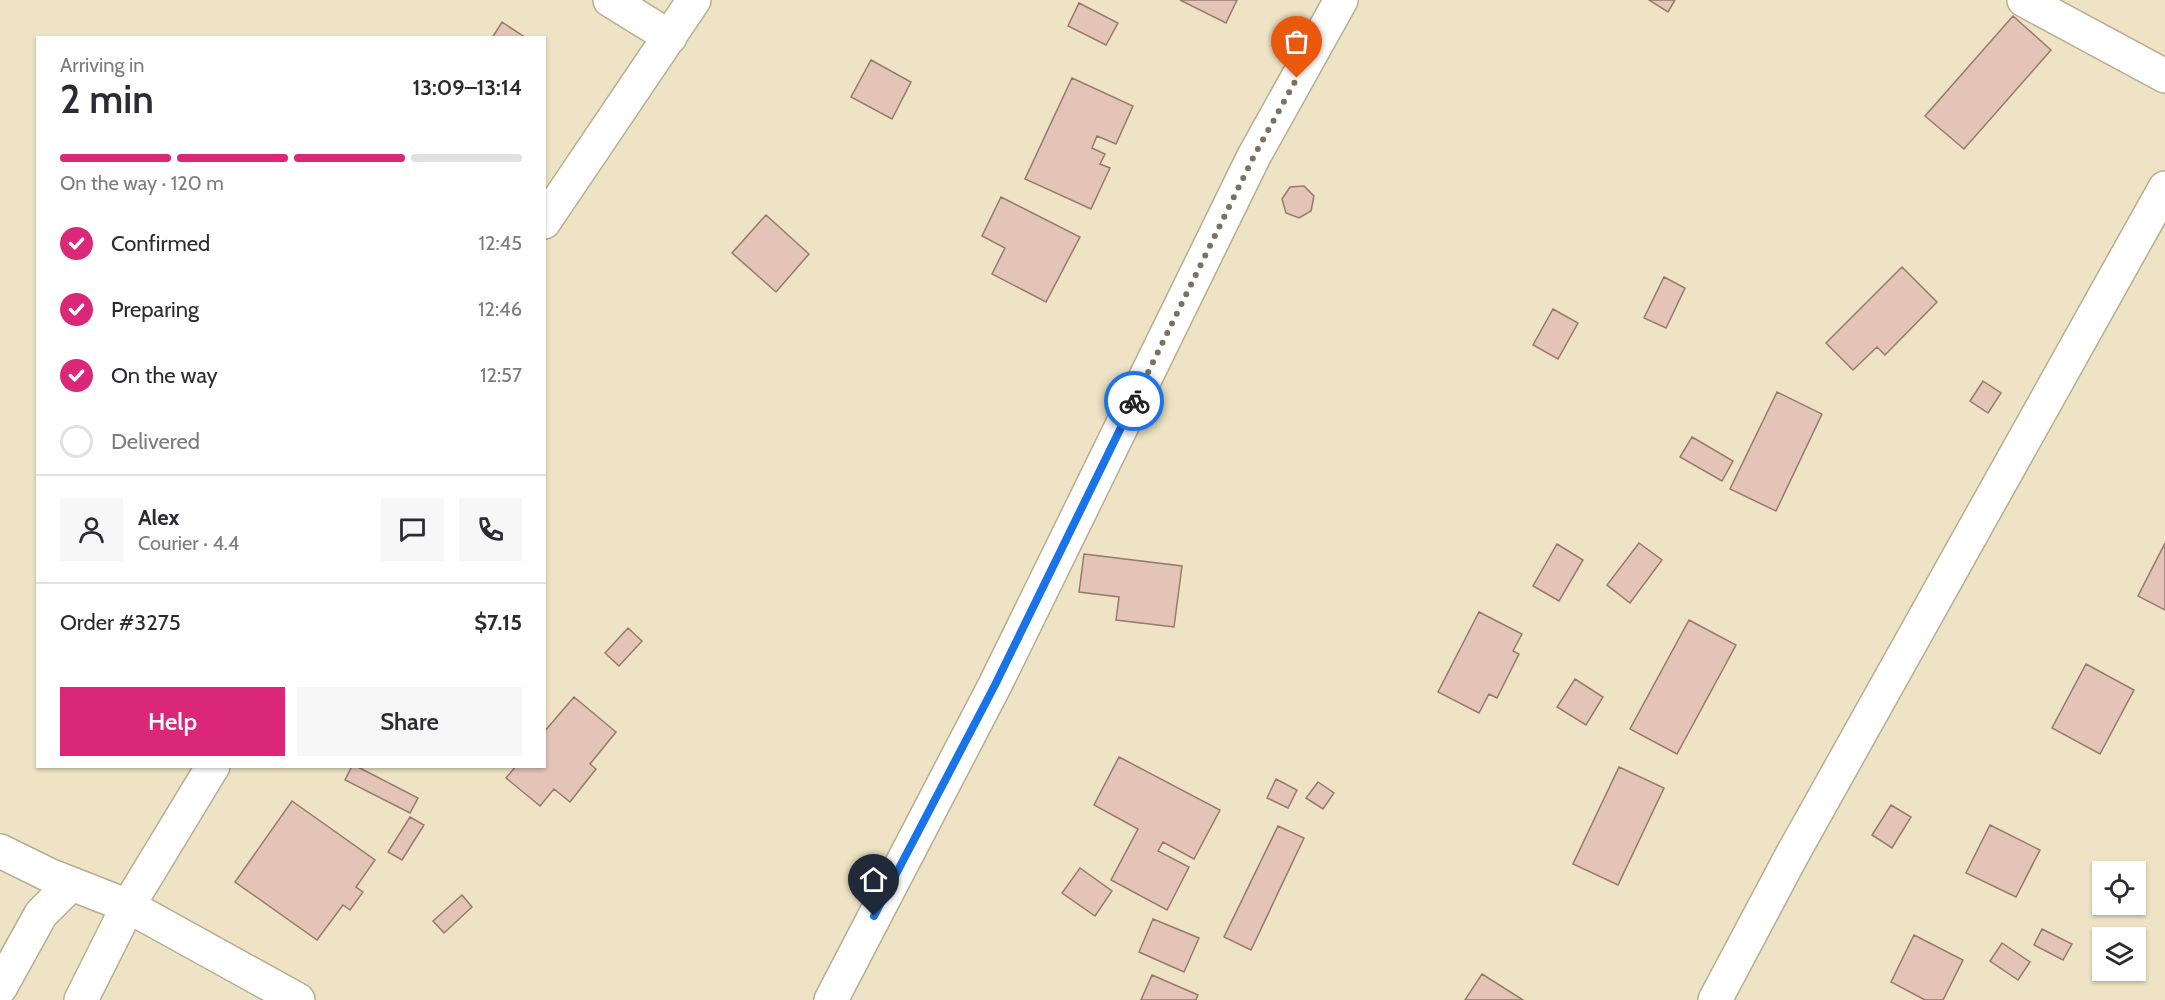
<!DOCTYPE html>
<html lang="en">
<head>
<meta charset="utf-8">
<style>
  body { margin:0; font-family:Cabin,sans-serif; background:#f7f7f7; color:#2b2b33; height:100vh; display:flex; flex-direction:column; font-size:22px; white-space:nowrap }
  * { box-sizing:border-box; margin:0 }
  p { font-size:20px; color:#7c7c81 }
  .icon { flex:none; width:33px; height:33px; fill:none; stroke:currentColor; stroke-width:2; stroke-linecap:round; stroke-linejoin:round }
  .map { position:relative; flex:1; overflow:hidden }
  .details { position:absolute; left:36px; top:36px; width:510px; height:732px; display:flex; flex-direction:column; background:#fff; border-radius:0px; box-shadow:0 2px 4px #0004 }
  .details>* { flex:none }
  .fabs { position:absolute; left:2092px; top:861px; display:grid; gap:12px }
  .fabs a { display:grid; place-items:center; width:54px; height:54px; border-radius:0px; background:#fff; box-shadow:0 2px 4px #0004; font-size:30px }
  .pin { position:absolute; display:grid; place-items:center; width:51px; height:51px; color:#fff; margin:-62px -26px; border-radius:50% 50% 50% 0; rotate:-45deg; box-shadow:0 0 6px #0007 }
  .pin .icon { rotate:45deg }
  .courier { position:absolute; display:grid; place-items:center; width:60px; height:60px; margin:-30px; border:4px solid #1a73e8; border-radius:50%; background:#fff; color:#222; box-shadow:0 2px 8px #0007 }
  .headline em { font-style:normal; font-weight:600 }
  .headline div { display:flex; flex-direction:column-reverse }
  .headline { display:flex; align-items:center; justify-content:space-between; height:102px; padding:0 24px }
  h1 { font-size:39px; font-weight:600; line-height:45px }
  .bar { display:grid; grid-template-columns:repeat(4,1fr); gap:9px 6px; align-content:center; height:72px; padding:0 24px }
  .bar i { height:8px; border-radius:4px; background:#e1e1e2 }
  .bar .active { background:#db2777 }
  .bar p { grid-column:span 4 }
  .line { display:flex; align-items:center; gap:15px; padding:0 24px; border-top:2px solid #e1e1e2 }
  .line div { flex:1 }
  .round { display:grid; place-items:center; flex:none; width:63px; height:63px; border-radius:0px; background:#f7f7f7 }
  ol { padding:0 24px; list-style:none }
  li { display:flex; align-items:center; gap:18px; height:66px }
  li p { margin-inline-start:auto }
  li .icon { padding:6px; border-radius:50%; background:#db2777; color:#fff; stroke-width:4 }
  li:last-child { color:#7c7c81 }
  li i { width:33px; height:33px; border:3px solid #e1e1e2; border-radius:50% }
  .primary-button { display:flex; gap:12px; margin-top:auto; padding:12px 24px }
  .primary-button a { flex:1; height:69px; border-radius:0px; background:#db2777; color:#fff; font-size:24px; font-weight:600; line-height:69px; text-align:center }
  .primary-button a+a { background:#f7f7f7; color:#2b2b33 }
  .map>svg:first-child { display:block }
  .building { fill:#e3c4b6; stroke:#967a6d; stroke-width:1.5 }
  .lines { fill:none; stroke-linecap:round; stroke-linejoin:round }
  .minor-casing { stroke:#b8ad91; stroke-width:36 }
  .minor { stroke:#fff; stroke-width:33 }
  .done { stroke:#787260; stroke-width:6; stroke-dasharray:0 10.8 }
  .route { stroke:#1a73e8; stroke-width:8 }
</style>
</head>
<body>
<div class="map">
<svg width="2165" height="1000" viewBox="0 0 2165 1000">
  <rect width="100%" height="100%" fill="#eee3c5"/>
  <path class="building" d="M1180 0H1237L1226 23Z
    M1649 0H1675L1668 12Z
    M1079 3 1118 23 1106 45 1068 26Z
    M2013 16 2051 50 1964 149 1925 116Z
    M502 22 526 38H492Z
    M871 60 911 82 892 119 851 97Z
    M1072 78 1133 106 1116 144 1097 136 1092 148 1105 154 1100 164 1110 168 1091 209 1025 179Z
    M1304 186 1314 196 1311 211 1299 218 1286 213 1282 199 1290 187Z
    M1001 197 1080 237 1046 302 992 274 1005 248 982 236Z
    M766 215 809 254 776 292 732 253Z
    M1902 267 1937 302 1885 355 1877 347 1853 370 1826 343Z
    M1664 277 1685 288 1666 328 1644 318Z
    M1553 309 1578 323 1558 359 1533 345Z
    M1983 381 2001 393 1988 413 1970 401Z
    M1777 392 1822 414 1776 511 1730 489Z
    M1692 437 1733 461 1722 481 1680 457Z
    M1639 543 1662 560 1630 603 1607 585Z
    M2165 543V610L2138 596Z
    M1557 544 1583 560 1559 601 1533 586Z
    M1084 554 1182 566 1174 627 1116 620 1119 597 1079 592Z
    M1479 612 1522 634 1513 651 1519 654 1497 698 1489 694 1479 713 1438 692Z
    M1689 620 1736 645 1677 754 1630 729Z
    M628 628 642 641 619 666 605 653Z
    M2086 664 2134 690 2100 754 2052 728Z
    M1575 679 1603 697 1586 725 1557 707Z
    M574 697 616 732 590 764 596 769 570 802 554 789 540 806 506 778 516 766H544V732Z
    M1119 757 1220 810 1194 859 1163 842 1158 851 1189 867 1167 910 1111 880 1138 829 1094 805Z
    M352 766H356L418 798 410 813 345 780Z
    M1619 767 1664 788 1618 885 1573 864Z
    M1276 779 1297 790 1288 808 1267 798Z
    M1318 782 1334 793 1323 809 1306 798Z
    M292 801 375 860 356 887 363 892 350 910 343 905 317 940 235 882Z
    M1891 805 1911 817 1892 848 1872 835Z
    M410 817 424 825 402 860 388 852Z
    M1990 825 2040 850 2016 897 1966 873Z
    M1278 826 1304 838 1251 950 1224 937Z
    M1080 868 1112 891 1095 916 1062 893Z
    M462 895 472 907 444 933 433 921Z
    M1153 919 1199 938 1184 972 1139 952Z
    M2042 929 2072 944 2063 960 2034 945Z
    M1914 935 1963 960 1943 1000H1925L1891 982Z
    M2002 943 2030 962 2018 980 1990 961Z
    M1482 974 1523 1000H1465Z
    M1152 975 1198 995 1196 1000H1141Z"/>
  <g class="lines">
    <defs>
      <path id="minor" d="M610 0 670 37
        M2024 0 2165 76
        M544 222 694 0
        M0 851 49 875 128 906 298 1000
        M0 988 41 914 71 884
        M81 1000 128 906 213 766
        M831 1000 995 685 1254 156 1341 0
        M1715 1000 1792 855 2165 188"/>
    </defs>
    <use href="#minor" class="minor-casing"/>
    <use href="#minor" class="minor"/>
  </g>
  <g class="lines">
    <path class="done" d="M1134 401 1254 156 1297 78"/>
    <path class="route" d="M874 916 995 685 1134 401"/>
  </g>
</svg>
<div class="fabs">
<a><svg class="icon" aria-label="locate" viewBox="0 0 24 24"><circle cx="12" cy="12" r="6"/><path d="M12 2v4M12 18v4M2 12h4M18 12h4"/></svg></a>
<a><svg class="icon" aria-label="layers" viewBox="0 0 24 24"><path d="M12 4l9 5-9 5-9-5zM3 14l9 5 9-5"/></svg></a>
</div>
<div class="pin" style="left:1297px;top:78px;background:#ea580c"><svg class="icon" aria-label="bag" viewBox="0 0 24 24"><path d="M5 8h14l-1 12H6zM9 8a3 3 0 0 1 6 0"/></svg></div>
<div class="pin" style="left:874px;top:916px;background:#1f2937"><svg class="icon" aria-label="home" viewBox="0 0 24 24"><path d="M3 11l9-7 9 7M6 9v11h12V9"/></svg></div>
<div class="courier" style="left:1134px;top:401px"><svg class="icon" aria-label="bike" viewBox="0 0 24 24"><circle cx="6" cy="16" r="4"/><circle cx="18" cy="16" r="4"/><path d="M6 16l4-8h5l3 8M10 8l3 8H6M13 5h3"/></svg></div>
<section class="details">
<div class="headline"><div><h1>2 min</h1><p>Arriving in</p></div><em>13:09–13:14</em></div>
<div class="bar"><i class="active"></i><i class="active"></i><i class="active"></i><i></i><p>On the way · 120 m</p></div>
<ol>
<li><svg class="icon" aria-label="check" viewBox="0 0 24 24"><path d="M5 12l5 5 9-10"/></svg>Confirmed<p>12:45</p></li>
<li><svg class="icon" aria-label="check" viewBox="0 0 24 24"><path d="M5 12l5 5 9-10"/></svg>Preparing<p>12:46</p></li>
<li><svg class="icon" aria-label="check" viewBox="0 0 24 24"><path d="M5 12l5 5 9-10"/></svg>On the way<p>12:57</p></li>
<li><i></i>Delivered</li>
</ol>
<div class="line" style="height:108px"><a class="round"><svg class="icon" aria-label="person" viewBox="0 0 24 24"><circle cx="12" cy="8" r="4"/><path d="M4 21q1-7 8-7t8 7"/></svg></a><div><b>Alex</b><p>Courier · 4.4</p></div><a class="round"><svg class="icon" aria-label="chat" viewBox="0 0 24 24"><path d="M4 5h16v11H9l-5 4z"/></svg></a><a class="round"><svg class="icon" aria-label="phone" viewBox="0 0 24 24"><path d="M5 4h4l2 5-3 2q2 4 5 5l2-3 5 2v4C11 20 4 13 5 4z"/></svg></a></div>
<div class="line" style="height:78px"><div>Order #3275</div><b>$7.15</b></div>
<div class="primary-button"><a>Help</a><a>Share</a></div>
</section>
</div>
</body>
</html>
